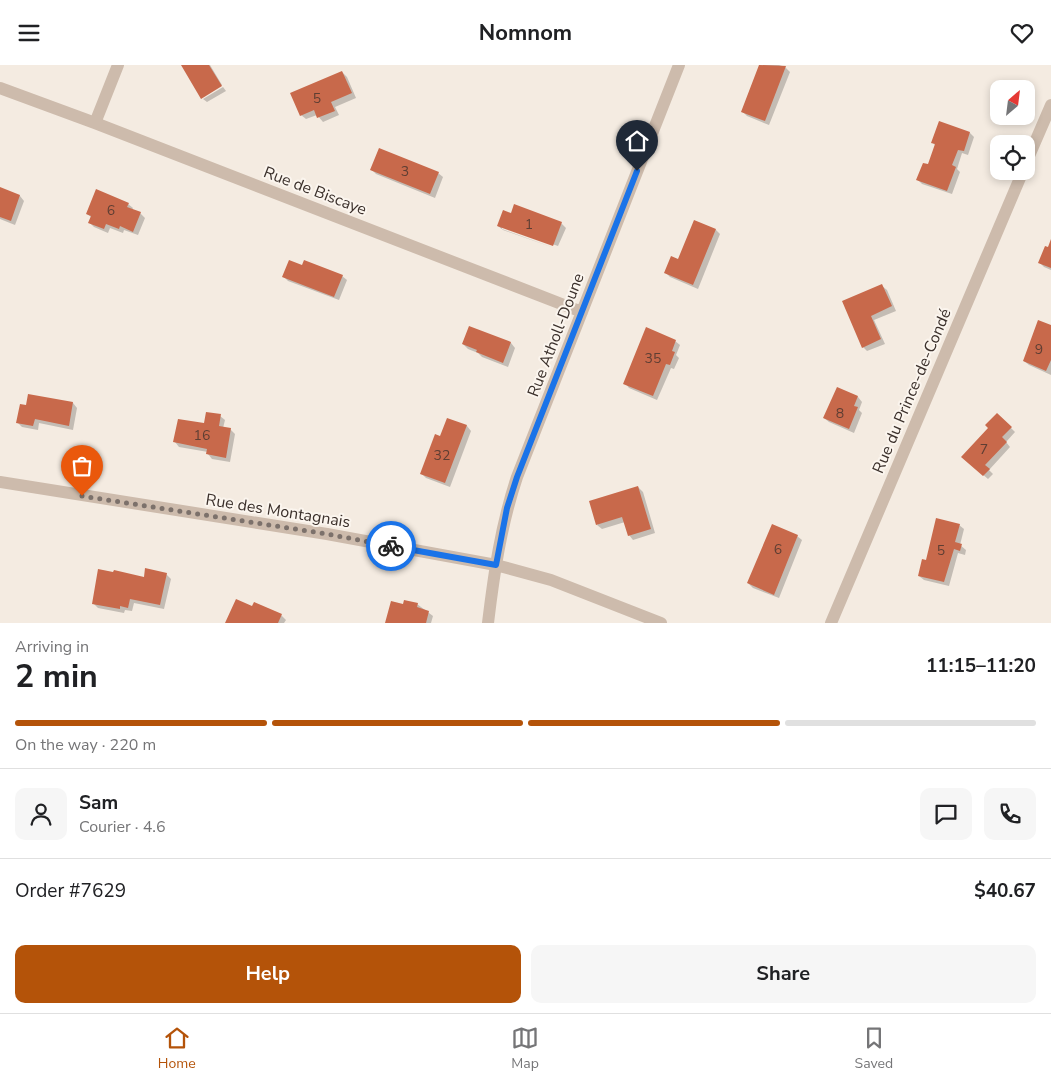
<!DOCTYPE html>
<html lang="en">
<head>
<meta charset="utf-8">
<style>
  body { margin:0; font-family:"Nunito Sans",sans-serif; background:#f6f6f6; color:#202124; height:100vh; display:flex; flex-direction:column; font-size:19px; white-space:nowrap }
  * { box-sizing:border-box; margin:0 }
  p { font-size:16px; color:#757577 }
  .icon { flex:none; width:28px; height:28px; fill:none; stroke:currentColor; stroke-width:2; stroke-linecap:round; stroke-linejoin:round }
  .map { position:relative; height:558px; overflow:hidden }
  .side { display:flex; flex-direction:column; background:#fff; flex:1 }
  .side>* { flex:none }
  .needle { width:32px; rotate:28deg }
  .buttons { position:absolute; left:990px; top:15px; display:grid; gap:10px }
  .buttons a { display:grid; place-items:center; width:45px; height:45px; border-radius:10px; background:#fff; box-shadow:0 2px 8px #0003; font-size:25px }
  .pin { position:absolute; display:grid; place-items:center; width:42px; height:42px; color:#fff; margin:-51px -21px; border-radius:50% 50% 50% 0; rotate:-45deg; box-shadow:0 0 5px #0007 }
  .pin .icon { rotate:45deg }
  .courier { position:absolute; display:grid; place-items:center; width:50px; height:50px; margin:-25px; border:4px solid #1a73e8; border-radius:50%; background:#fff; color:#222; box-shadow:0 1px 6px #0007 }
  .summary em { font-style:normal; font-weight:700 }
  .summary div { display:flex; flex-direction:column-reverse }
  .summary { display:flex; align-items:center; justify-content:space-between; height:85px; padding:0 15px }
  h1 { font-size:32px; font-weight:700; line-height:38px }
  .bar { display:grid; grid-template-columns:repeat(4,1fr); gap:8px 5px; align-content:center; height:60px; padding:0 15px }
  .bar i { height:6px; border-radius:4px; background:#e0e0e0 }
  .bar .selected { background:#b45309 }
  .bar p { grid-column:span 4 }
  .line { display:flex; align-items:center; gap:12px; padding:0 15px; border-top:1px solid #e0e0e0 }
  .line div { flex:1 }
  .round { display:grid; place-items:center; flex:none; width:52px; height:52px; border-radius:10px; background:#f6f6f6 }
  .cta { display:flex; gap:10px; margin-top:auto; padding:10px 15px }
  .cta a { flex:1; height:58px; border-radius:10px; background:#b45309; color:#fff; font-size:20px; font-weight:700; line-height:58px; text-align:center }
  .cta a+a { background:#f6f6f6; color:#202124 }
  header { display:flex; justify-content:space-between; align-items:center; height:65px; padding:0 15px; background:#fff; font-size:22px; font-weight:700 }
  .menu { display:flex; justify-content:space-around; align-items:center; height:70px; border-top:1px solid #e0e0e0; background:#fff; font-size:14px; color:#757577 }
  .menu a { display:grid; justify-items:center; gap:2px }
  .menu .selected { color:#b45309 }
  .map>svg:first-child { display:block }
  .shadow { fill:#0003 }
  .building { fill:#c8694b }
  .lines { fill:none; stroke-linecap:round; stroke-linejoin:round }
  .minor { stroke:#cdbbac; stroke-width:12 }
  .done { stroke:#7c716b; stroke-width:5; stroke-dasharray:0 9 }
  .route { stroke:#1a73e8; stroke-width:6 }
  .labels { text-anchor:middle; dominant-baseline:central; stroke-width:4; stroke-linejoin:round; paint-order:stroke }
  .number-label { font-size:14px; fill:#5e3e33 }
  .street-label { font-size:16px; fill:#3b302b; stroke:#fbf5ee }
</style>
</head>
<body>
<header><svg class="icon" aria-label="menu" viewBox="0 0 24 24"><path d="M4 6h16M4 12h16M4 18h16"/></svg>Nomnom<svg class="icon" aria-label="heart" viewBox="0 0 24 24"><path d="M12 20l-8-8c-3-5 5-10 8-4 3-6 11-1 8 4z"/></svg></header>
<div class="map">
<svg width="1051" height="558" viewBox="0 0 1051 558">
  <rect width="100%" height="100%" fill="#f4ebe1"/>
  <path class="shadow" d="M183 0H210L222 20 202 32Z
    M760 0H779L785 2 790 7 769 60 747 51 742 46Z
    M342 7 347 12 356 33 335 42 339 50 323 57 317 50 306 54 301 50Z
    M223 22 226 26 207 37 203 34Z
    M970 68 974 72 968 90 962 88 957 104 960 107 952 129 922 119 918 115 928 101 936 81 933 78Z
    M372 105 438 108 443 112 435 133 376 109Z
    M0 124 20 131 24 136 15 160 0 154Z
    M128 139 133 143 132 145 140 148 145 153 138 170 124 165 123 168 110 163 108 168 94 162 89 157 91 152 87 149Z
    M695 156 716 165 720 169 698 224 670 212 666 208 679 196Z
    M561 158 566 163 558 181 502 162V164L557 184 503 165 498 161Z
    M1051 177V205L1044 202 1040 198Z
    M303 201 342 211 347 215 339 235 288 216 284 212Z
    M882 221 887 225 896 246 874 255 885 279 867 286 863 282 843 237Z
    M1051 261V310L1029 300 1024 296Z
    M469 263 511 278 515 283 508 302 482 292 478 288 468 284 463 279Z
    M675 276 680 280 676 290 679 293 674 304 671 303 657 335 629 323 625 318Z
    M838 324 858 332 862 337 859 345 862 348 854 368 829 357 824 353Z
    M29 331 73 338 77 343 73 365 39 358 38 365 22 362 17 357 27 342Z
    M997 349 1015 367 1006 377 1010 382 989 405 993 409 988 414 967 396 990 363Z
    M220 351 225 355 223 363 230 364 235 369 230 397 212 394 208 389V387L179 382 175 377Z
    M448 354 467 361 471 366 450 422 426 413 421 408 441 372Z
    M638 422 643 427 655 468 633 475 629 470 625 457 602 464 597 460Z
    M959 460 964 464 960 480 966 485 965 490 958 488 949 521 924 515 919 511 927 496Z
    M797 471 802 475 779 533 753 523 748 518Z
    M114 509 144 513 166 509 171 514 164 544 134 538 132 546 125 545 124 548 98 543 93 538Z
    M417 539 433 551 431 558H386L403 540Z
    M253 542 281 550 286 555 284 558H226Z"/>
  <path class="building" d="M181 0H209L222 21 201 34Z
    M759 0 786 1 765 56 741 47Z
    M342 6 352 28 331 37 335 46 317 53 314 45 300 51 290 28Z
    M939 56 970 67 964 86 958 85 952 100 956 102 947 126 916 115 923 98 928 99 935 79 931 78Z
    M379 83 439 107 430 129 370 105Z
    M0 122 20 130 11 156 0 152Z
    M96 124 129 138 127 142 141 147 133 167 120 161 119 164 106 159 104 164 88 158 91 151 86 149Z
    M514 139 562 157 553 181 497 161 503 145 511 148Z
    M694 155 716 164 693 220 664 208 671 191 678 194Z
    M1051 174V203L1038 198 1045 181 1048 182Z
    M289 195 302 200 304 195 343 210 334 232 282 212Z
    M882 219 892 241 871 251 881 274 862 283 842 236Z
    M1038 255 1051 260V295L1046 306 1023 296Z
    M469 261 511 277 503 298 476 287 477 285 462 279Z
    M646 262 676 275 672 286 675 287 670 300 666 299 653 331 623 319Z
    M837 322 858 331 854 341 858 342 849 364 823 353Z
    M28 329 73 337 69 361 35 354 33 361 16 358 20 339 26 340Z
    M206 347 221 349 219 361 231 363 226 393 206 389 207 384 173 377 178 354 204 358Z
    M997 348 1012 362 1002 372 1007 377 985 400 990 404 983 411 961 392 988 363 985 360Z
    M447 353 467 360 445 418 420 409 435 369 440 371Z
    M638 421 651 464 628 471 622 452 596 460 589 436Z
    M936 453 960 459 955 477 962 479 960 486 954 484 944 517 918 511 922 494 926 495Z
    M772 459 798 470 774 530 747 518Z
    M145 503 167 508 160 540 130 534 128 543 120 541V544L92 539 98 504 113 507 114 505 144 512Z
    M236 534 252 541 254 537 282 549 278 558H225Z
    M404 535 418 538 417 542 429 546 426 558H385L391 536 403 539Z"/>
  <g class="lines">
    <path class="minor" d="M0 23 95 58 582 247
      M95 58 118 0
      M1026 98 1051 40
      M0 417 327 469 496 500 551 515 661 558
      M488 558C494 508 501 460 517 412L679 0
      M831 558 1023 106"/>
  </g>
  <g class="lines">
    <path class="done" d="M82 431 327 469 391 481"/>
    <path class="route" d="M391 481 496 500 507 443 517 412 637 106"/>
  </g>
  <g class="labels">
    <g class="number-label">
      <text x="317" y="33">5</text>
      <text x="405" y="106">3</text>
      <text x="111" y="145">6</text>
      <text x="529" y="159">1</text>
      <text x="1039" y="284">9</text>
      <text x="653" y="293">35</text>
      <text x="840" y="348">8</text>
      <text x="202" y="370">16</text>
      <text x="984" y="384">7</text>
      <text x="442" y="390">32</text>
      <text x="778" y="484">6</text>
      <text x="941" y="485">5</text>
    </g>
    <g class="street-label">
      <text transform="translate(315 126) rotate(21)">Rue de Biscaye</text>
      <text transform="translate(556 270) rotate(-69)">Rue Atholl-Doune</text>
      <text transform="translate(912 326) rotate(-67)">Rue du Prince-de-Condé</text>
      <text transform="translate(278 446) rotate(9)">Rue des Montagnais</text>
    </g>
  </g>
</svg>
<div class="buttons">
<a><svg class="needle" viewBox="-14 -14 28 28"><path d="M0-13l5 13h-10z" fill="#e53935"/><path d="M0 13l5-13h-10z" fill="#757577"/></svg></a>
<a><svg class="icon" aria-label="locate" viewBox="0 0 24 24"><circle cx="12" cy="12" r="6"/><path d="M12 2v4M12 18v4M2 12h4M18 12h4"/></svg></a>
</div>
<div class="pin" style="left:82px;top:431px;background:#ea580c"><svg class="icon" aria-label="bag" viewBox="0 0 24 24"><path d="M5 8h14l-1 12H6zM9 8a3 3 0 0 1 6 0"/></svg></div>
<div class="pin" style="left:637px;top:106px;background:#1f2937"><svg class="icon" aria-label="home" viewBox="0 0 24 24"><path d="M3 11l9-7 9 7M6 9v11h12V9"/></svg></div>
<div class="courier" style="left:391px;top:481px"><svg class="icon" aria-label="bike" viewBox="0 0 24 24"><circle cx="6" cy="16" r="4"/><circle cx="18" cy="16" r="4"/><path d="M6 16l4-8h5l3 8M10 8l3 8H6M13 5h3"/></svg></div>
</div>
<section class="side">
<div class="summary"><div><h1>2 min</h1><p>Arriving in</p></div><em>11:15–11:20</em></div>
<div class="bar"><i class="selected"></i><i class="selected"></i><i class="selected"></i><i></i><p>On the way · 220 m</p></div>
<div class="line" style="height:90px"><a class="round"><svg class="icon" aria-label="person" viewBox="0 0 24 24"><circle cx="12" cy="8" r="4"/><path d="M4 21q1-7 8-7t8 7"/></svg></a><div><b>Sam</b><p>Courier · 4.6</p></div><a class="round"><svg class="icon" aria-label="chat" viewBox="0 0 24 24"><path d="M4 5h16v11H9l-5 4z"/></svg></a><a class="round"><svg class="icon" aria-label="phone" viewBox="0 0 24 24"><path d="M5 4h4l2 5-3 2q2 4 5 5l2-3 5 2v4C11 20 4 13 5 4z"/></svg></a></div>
<div class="line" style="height:65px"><div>Order #7629</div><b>$40.67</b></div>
<div class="cta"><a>Help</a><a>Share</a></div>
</section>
<nav class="menu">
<a class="selected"><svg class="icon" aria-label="home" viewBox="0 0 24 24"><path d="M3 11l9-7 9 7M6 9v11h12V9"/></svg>Home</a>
<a><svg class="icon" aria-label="map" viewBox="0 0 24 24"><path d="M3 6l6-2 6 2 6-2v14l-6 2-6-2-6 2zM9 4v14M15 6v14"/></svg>Map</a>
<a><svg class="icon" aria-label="saved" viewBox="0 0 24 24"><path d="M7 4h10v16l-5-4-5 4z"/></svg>Saved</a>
</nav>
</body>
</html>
